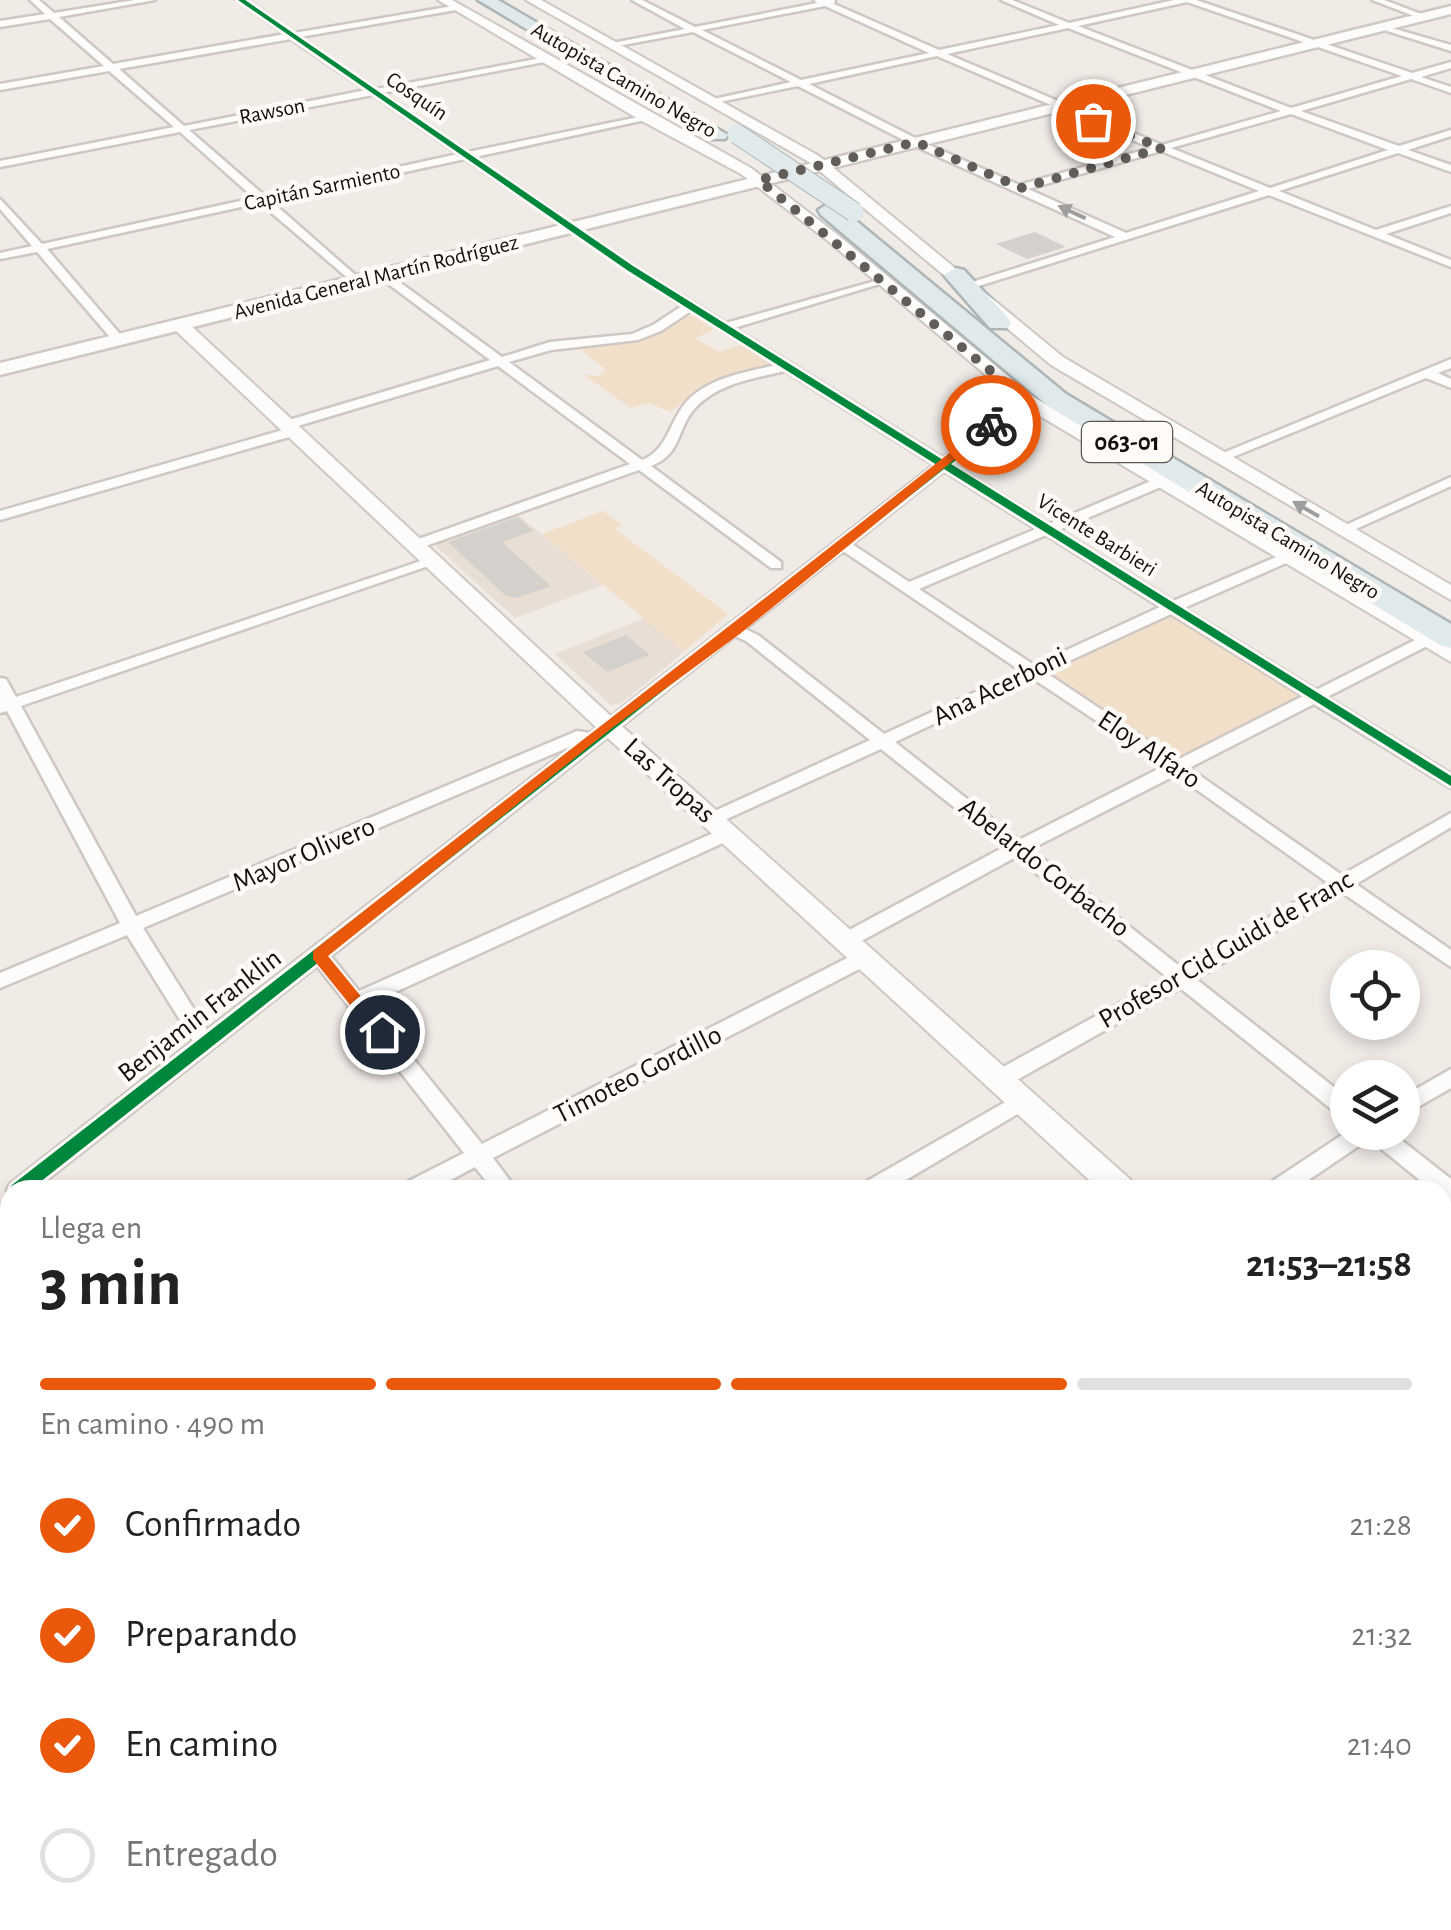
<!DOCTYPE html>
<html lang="es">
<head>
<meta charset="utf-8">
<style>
  body { margin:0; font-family:"Alegreya Sans",sans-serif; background:#f2f2f2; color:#222; height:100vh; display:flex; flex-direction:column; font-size:38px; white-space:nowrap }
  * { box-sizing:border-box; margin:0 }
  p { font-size:32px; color:#767676 }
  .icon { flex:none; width:55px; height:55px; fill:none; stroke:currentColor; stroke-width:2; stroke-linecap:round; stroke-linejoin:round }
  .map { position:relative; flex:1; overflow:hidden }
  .drawer { position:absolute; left:0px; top:1180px; width:1452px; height:750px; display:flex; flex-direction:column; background:#fff; border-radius:30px 30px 0 0; box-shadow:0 5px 15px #0003 }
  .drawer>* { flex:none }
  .fabs { position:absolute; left:1330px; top:950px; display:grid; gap:20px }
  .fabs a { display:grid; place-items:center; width:90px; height:90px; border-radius:50%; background:#fff; box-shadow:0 5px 15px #0003; font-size:50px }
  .pin { position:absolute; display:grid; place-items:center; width:85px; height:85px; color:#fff; margin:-42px; border:5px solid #fff; border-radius:50%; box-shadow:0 2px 10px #0007 }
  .courier { position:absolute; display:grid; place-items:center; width:100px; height:100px; margin:-50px; border:8px solid #ea580c; border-radius:50%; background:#fff; color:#222; box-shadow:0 2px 12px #0007 }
  .overview em { font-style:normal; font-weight:700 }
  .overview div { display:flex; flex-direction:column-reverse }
  .overview { display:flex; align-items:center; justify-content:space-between; height:170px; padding:0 40px }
  h1 { font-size:65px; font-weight:700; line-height:75px }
  .bar { display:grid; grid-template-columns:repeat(4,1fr); gap:15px 10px; align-content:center; height:120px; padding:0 40px }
  .bar i { height:12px; border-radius:8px; background:#e0e0e0 }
  .bar .on { background:#ea580c }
  .bar p { grid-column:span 4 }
  ol { padding:0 40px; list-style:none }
  li { display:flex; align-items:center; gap:30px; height:110px }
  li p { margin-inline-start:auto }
  li .icon { padding:10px; border-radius:50%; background:#ea580c; color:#fff; stroke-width:4 }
  li:last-child { color:#767676 }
  li i { width:55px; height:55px; border:5px solid #e0e0e0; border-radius:50% }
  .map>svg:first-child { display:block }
  .built { fill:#e9ded4 }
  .green { fill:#f2dfca }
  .building { fill:#d4d0cc }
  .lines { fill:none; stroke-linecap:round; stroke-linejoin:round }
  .minor-casing { stroke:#cdc8c4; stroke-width:5 }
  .tertiary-casing { stroke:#cdc8c4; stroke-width:4 }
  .secondary-casing { stroke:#cdc8c4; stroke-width:5 }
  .motorway-casing { stroke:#adb5b6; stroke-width:5 }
  .minor { fill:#fdfcfb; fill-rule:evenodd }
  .tertiary { fill:#fdfcfb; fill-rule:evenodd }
  .secondary { fill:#fdfcfb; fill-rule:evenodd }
  .motorway { fill:#e0eaed; fill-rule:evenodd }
  .motorway-bridge-casing { stroke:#adb5b6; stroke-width:21; stroke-linecap:butt }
  .motorway-bridge { stroke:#e0eaed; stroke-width:19 }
  .cycleway-casing { stroke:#fefaf6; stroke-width:6 }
  .cycleway { fill:#00873e; fill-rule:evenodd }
  .oneway { fill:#a09e9c }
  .route { fill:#ea580c }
  .done { stroke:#615d59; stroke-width:10; stroke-dasharray:0 18 }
  .labels { text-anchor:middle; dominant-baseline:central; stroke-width:9; stroke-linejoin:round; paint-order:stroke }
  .far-street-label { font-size:22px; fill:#14110d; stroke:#fefaf6 }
  .shield { fill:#fefaf6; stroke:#5a5753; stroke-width:2.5 }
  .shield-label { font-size:25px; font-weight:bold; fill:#14110d }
  .street-label { font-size:28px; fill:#14110d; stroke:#fefaf6 }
</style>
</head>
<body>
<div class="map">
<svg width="1451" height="1930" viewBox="0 0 1451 1930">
  <rect width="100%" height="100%" fill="#f1ebe6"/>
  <path class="built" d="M516 513 603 585 515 618 430 541Z
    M644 618 684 652 621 703 611 705 555 654Z"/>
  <path class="green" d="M692 315 714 330 695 338 719 352 740 345 771 364 699 387 671 412 649 403 631 408 584 375 600 376 605 369 575 345 642 338Z
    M603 511 622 525 615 529 728 614 684 652 542 534Z
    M1165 609 1315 698 1175 766 1032 671Z"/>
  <path class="building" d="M1035 232 1066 247 1027 259 996 244Z
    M518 517 533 531 502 542 551 586 516 598 506 596 448 542Z
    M626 635 650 655 607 672 583 652Z"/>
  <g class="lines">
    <defs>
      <path id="minor" d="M30 0H39L54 13 135 0H155L59 17 113 64 285 34 237 0H247L294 33 459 5 456 10 300 37 376 89 547 57 544 62 382 93 468 152 648 115 645 120 475 157 634 266 726 323 886 278V282L734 328 943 458 1021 397H1031V403L953 464 1049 524 1158 478H1168V484L1059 530 1173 601 1283 554H1293V560L1184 608 1316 690 1421 637H1433V643L1327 697 1451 774V788L1314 704 1189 768 1342 875 1451 813V827L1356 884 1451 950V967L1341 892 1196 979 1348 1098V1118L1340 1116 1180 988 1008 1085H992L989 1079 992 1073 1167 977 1016 857 852 946H838L835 941 838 936 1004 847 881 749 718 823H706L703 819 706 815 870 740 746 641 735 636 331 956 359 991 720 830H734L736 834 734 838 369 1004 482 1144 857 953H871L874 958 871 963 493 1158 517 1190H493L475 1167 432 1190H400L403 1184 464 1153 317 966 34 1190H10V1196L7 1190 10 1184 193 1041 127 935 0 988V973L120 923 7 711 0 713V678L6 679 16 697 427 559 432 557 440 562 21 706 136 916 577 731 590 733 934 465 785 371C755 378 720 383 697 406 676 427 683 454 651 466L781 562V568H771L639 470 420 548H410V542L630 464 498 366 291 428 298 432 296 435 0 520V511L283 430 277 426 279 423 490 360 379 277V273H387L502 357 550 342 632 334 653 325 682 306 465 159 271 201 361 280 363 282 357 286 260 203 47 249 125 340 115 343 37 252 0 259V253L32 246 0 209V199L42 244 254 198 180 132 0 167V161L174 127 109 71 0 90V84L104 66 50 19 0 27V21L45 14ZM291 39 366 90 184 126 119 69ZM373 95 458 154 265 196 189 130ZM691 311 776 365C747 372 712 377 689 399 669 419 669 450 642 460L509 362 551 350 638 340 661 331ZM944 471 1036 529 909 582 852 544ZM1046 535 1160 607 1034 665 919 589ZM843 551 1021 671 884 734 758 635 745 629ZM1171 614 1303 696 1177 760 1045 672ZM1032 678 1164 766 1019 840 895 742ZM574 745 207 1030 143 928ZM1176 775 1328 883 1182 968 1031 849Z
        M632 0H642L695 27 817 3 814 0H835L834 4 939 50 1059 25 1001 0H1012L1069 23 1174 0H1196L1412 73 1451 62V68L1421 77 1451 87V93L1411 79 1301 111 1399 146 1451 130V136L1408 150 1451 165V172L1398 153 1279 191 1376 230 1451 206V213L1386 234 1451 260V267L1269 195 966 290V284L1115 237 919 148 798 86 714 103V99L791 82 693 32 612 47V43L685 29ZM1187 2 1402 76 1291 108 1078 26ZM825 6 929 53 801 80 702 30ZM1068 28 1281 111 1162 145 947 54ZM937 56 1151 148 1019 185 927 144 809 84ZM1291 114 1388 150 1270 188 1171 148ZM1161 151 1259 191 1126 233 1028 189Z
        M1372 0H1384L1429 17 1422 19Z
        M1381 25 1451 45V51L1381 29Z
        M1451 359V368L1438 373 1451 379V388L1426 378 1223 461 1211 458Z
        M1451 477V486L1347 533 1342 534 1335 530Z
        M1451 1069V1088L1402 1116V1097Z
        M1023 1092 1031 1094 1034 1100 1031 1106 889 1190H859L862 1184Z
        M1348 1131 1391 1132 1451 1179V1201L1442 1198V1190H1432L1369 1139 1294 1190H1265L1268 1184Z
        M10 1379V1402L0 1406V1383Z
        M1451 1419V1445L1442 1448V1423Z
        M0 1469 10 1474V1516L0 1511Z
        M10 1684V1714L0 1718V1688Z
        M176 1920H208L212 1930H180Z
        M253 1920H295L291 1930H249Z
        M925 1920H965L961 1930H921Z
        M1044 1920H1080L1084 1930H1048Z"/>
      <path id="tertiary" d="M438 0H452L751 168 838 235 1032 396 1451 646V662L1020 404 828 241 741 174 640 120Z
        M526 0H541L819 156 1063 357 1451 585V600L1051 365 809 162Z
        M174 321H186L615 720 1132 1181 1137 1190H1100L599 730 174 329Z
        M1442 1465 1451 1469V1507L1442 1504Z"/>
      <path id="secondary" d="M1451 6V14L0 375V363Z"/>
      <path id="motorway" d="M478 0H498L728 135 725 139H711Z
        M829 203 837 205 1066 394 1451 624V648L1440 645 1048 406 821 215 818 210Z
        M956 268 964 270 1008 318 1011 323 1008 328H990L948 280 944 275Z"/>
    </defs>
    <use href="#minor" class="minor-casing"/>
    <use href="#tertiary" class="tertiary-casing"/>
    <use href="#secondary" class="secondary-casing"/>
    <use href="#motorway" class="motorway-casing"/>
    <use href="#minor" class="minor"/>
    <use href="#tertiary" class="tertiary"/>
    <use href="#secondary" class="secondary"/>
    <use href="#motorway" class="motorway"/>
    <defs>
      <path id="motorway-bridge" d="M737 134 854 212"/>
    </defs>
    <use href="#motorway-bridge" class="motorway-bridge-casing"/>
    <use href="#motorway-bridge" class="motorway-bridge"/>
    <defs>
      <path id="cycleway" d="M238 0H245L633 266 943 460 1022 398H1030V402L951 464 1451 776V786L944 469 30 1190 10 1191 12 1185 937 465 627 270Z"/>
    </defs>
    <use href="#cycleway" class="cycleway-casing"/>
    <use href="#cycleway" class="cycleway"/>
  </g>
  <defs><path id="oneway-solid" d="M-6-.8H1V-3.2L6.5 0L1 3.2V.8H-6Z" transform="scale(2.5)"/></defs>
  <g class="oneway">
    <use href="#oneway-solid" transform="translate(1072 212) rotate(-155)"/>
    <use href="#oneway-solid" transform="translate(1306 509) rotate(-150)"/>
  </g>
  <path class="route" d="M987 423 997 425 741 633 612 728 328 956 390 1032 387 1037H376L313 959V951C537 774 764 601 987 423Z"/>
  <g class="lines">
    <path class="done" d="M991 425 1026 400 759 180 916 142 1021 188 1162 148 1093 121"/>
  </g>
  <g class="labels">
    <g class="far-street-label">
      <text transform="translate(624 80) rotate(30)">Autopista Camino Negro</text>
      <text transform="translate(417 96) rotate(34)">Cosquín</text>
      <text transform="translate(272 111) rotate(-11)">Rawson</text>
      <text transform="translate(322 187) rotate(-12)">Capitán Sarmiento</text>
      <text transform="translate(376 277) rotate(-14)">Avenida General Martín Rodríguez</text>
      <text transform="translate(1097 535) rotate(32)">Vicente Barbieri</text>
      <text transform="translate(1288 540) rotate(31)">Autopista Camino Negro</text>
    </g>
    <rect class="shield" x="1082" y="422" width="90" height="40" rx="8"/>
    <g class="shield-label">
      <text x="1127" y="442">063-01</text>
    </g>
    <g class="street-label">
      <text transform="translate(1000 687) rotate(-26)">Ana Acerboni</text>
      <text transform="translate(1149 750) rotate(34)">Eloy Alfaro</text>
      <text transform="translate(669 781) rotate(42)">Las Tropas</text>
      <text transform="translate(304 855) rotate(-23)">Mayor Olivero</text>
      <text transform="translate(1044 868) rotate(38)">Abelardo Corbacho</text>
      <text transform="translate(1226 950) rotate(-30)">Profesor Cid Guidi de Franc</text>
      <text transform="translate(200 1016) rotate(-38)">Benjamin Franklin</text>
      <text transform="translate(638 1075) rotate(-27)">Timoteo Gordillo</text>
    </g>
  </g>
</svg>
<div class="fabs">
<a><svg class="icon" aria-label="locate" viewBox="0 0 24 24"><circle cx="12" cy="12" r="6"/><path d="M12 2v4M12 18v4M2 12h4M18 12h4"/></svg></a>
<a><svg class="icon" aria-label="layers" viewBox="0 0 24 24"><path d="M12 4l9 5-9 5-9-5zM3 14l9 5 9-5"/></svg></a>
</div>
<div class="pin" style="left:1093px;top:121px;background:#ea580c"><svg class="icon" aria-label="bag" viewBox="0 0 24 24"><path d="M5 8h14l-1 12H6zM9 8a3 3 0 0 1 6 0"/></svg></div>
<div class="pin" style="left:382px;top:1032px;background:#1f2937"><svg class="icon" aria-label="home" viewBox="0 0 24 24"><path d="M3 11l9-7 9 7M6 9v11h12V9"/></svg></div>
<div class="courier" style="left:991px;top:425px"><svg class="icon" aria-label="bike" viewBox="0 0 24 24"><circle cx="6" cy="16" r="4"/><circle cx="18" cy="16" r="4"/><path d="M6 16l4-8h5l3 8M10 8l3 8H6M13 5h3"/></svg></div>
<section class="drawer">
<div class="overview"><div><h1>3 min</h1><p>Llega en</p></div><em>21:53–21:58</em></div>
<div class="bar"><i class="on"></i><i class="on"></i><i class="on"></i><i></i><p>En camino · 490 m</p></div>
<ol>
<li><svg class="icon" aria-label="check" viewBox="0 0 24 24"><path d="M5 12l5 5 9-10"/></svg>Confirmado<p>21:28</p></li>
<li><svg class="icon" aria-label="check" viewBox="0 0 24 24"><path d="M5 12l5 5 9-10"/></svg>Preparando<p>21:32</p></li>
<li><svg class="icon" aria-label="check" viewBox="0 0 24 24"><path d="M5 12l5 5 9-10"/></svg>En camino<p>21:40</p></li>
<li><i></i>Entregado</li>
</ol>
</section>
</div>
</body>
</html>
